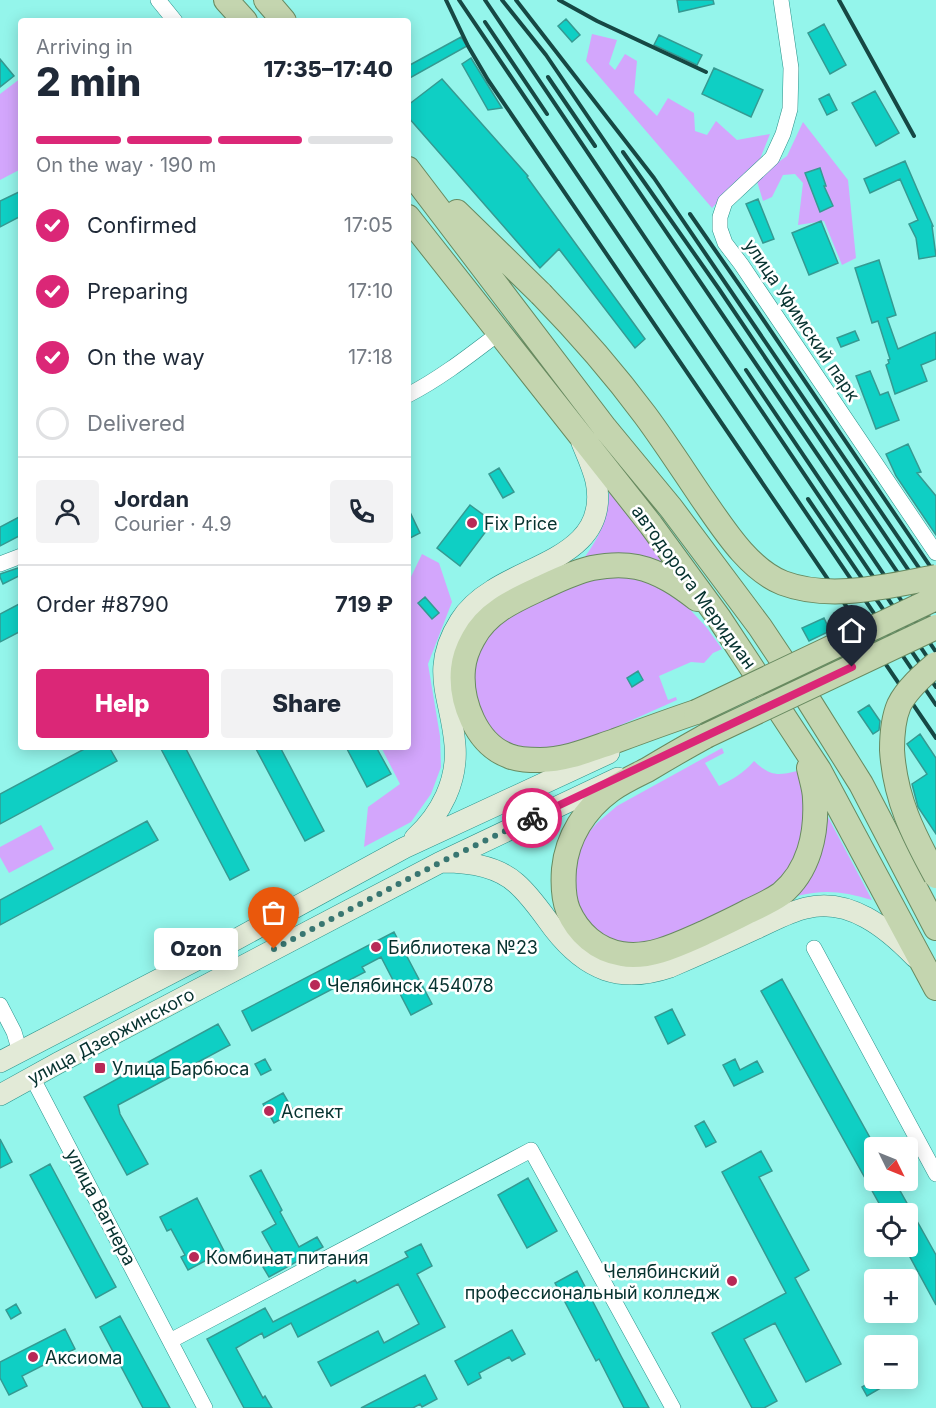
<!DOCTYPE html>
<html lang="en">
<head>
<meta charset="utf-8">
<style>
  body { margin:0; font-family:Inter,sans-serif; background:#f2f2f3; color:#1f2937; height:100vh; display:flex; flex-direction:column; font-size:22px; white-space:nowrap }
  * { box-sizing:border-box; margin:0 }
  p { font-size:20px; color:#747a83 }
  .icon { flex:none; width:33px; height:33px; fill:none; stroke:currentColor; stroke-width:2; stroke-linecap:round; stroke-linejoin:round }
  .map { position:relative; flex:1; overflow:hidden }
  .side { position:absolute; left:18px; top:18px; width:393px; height:732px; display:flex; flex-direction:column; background:#fff; border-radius:6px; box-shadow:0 3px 15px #0003 }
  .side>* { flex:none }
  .needle { width:39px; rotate:133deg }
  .controls { position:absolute; left:864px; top:1137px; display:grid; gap:12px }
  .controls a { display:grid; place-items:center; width:54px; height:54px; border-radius:6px; background:#fff; box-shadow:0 3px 15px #0003; font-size:30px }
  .pin { position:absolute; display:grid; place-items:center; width:51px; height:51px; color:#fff; margin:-62px -26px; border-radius:50% 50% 50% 0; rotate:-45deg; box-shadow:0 0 6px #0007 }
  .pin .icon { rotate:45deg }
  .courier { position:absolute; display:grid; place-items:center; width:60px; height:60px; margin:-30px; border:4px solid #db2777; border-radius:50%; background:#fff; color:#222; box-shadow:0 2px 8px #0007 }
  .bubble { position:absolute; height:42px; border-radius:6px; background:#fff; box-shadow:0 3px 15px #0003; font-size:20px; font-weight:800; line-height:42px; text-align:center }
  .summary em { font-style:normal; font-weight:800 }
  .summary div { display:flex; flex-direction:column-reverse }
  .summary { display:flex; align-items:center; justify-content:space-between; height:102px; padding:0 18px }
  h1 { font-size:39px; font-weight:800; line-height:45px }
  .bar { display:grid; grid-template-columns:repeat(4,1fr); gap:9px 6px; align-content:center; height:72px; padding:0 18px }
  .bar i { height:8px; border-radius:4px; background:#e0e1e3 }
  .bar .current { background:#db2777 }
  .bar p { grid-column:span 4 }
  .line { display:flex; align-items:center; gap:15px; padding:0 18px; border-top:2px solid #e0e1e3 }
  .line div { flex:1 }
  .round { display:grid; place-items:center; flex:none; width:63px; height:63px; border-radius:6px; background:#f2f2f3 }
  ol { padding:0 18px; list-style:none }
  li { display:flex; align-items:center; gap:18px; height:66px }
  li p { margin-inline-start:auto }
  li .icon { padding:6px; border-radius:50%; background:#db2777; color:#fff; stroke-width:4 }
  li:last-child { color:#747a83 }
  li i { width:33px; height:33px; border:3px solid #e0e1e3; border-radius:50% }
  .cta { display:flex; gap:12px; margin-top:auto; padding:12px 18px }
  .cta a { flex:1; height:69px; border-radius:6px; background:#db2777; color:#fff; font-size:24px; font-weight:800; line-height:69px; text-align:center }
  .cta a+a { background:#f2f2f3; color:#1f2937 }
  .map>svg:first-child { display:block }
  .green { fill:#d3a6fc }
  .building { fill:#0fcfc4; stroke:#359a92; stroke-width:1.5 }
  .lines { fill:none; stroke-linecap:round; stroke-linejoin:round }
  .minor-casing { stroke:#2a928a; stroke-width:16 }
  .secondary-casing { stroke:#2a928a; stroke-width:22 }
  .primary-casing { stroke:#688a60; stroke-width:26 }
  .minor { stroke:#fff; stroke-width:15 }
  .secondary { stroke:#e2ead7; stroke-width:21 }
  .primary { stroke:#c4d5af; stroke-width:24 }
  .rail { stroke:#164844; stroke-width:4 }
  .primary-bridge-casing { stroke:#688a60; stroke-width:26; stroke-linecap:butt }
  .primary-bridge { stroke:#c4d5af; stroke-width:24 }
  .done { stroke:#387671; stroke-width:6; stroke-dasharray:0 10.8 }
  .route { stroke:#db2777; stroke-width:8 }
  .poi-dot { fill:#b82957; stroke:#fff; stroke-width:2 }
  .labels { text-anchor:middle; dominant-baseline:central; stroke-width:5; stroke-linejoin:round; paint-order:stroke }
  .street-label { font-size:18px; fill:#06322f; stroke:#fff }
  .poi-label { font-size:18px; fill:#06322f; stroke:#fff; text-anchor:start }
</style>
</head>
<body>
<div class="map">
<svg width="936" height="1408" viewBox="0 0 936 1408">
  <rect width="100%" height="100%" fill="#94f5eb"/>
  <path class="green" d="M592 34 617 40 609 64 615 70 625 54 637 61 634 93 657 116 668 98 694 113 695 131 707 135 716 121 737 140 770 134 760 159 712 208 586 61Z
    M21 78V169L0 180V94Z
    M803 122 848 180 856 258 842 265 824 221 798 225 803 183 795 174 783 175 772 197 763 201 756 178 787 156Z
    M609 491 667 565 653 560 610 554 584 558C599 538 609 517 609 491Z
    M422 554 439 563 452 602 428 664 440 736 441 767 431 794 411 822 364 847 368 807 400 784 381 747H408V583Z
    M624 575 652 582 684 603 707 628 722 649 713 653 704 663 691 662 659 676 668 700 676 697 677 700 603 733 554 748 530 750 506 745 483 720 471 680 479 644 510 615 590 578Z
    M722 748 724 753 705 763 719 786C733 779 744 773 754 761 770 776 777 776 797 771L803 788 805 826 795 861 776 885 671 938 632 947 600 937 576 906 574 863 583 841 590 831 597 823 617 806Z
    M826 817H828L872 900C843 892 827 889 797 896L796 895C803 886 811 876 816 866 824 851 825 834 826 817Z
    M41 825 54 849 9 873 0 857V847Z"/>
  <path class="building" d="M677 0H713L714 4 679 12Z
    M566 19 580 35 572 42 558 26Z
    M824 24 846 65 830 74 808 33Z
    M659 35 702 55 697 65 654 45Z
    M461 37 467 46 408 79V66Z
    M471 58 502 108 488 110 462 64Z
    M0 59 14 76 0 87Z
    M714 68 763 90 751 117 702 94Z
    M442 79 528 176 527 177 645 339 635 348 559 249 540 268 408 117V105Z
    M875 91 899 133 876 146 852 103Z
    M829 94 837 110 827 115 819 99Z
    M905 161 933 226H932L936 256 919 259 916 238 909 224 918 220 900 179 870 193 864 179Z
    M820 168 826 186H824L833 206 820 212 805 173Z
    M21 191V216L0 227V201Z
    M758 199 774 239 763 243 746 204Z
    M821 221 838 263 809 275 792 233Z
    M879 260 896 315 887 318 898 349 936 332V359L921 365 927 381 895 394 886 365 889 363 888 360 890 359 878 321 872 323 855 268Z
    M855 331 859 340 841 347 837 338Z
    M870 371 880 395 888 392 899 420 876 429 856 376Z
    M908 444 921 472 917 473 936 496V535L896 476 886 454Z
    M499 468 514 492 503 498 489 474Z
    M470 505 493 522 460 566 437 548Z
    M408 508 420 533 408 539Z
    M21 516V535L0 546V527Z
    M18 568 21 575 3 584 0 577V574Z
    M425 597 439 613 432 619 418 603Z
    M21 603V631L0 642V614Z
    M824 618 830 631 809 641 802 628Z
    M638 671 643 680 632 687 627 678Z
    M869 705 880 721 879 730 873 734 858 712Z
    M920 734 936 758V834L918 807 912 784 927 774 907 744Z
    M88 747H109L117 761 0 824V794Z
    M160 747H185L249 870 230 880Z
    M255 747H280L324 831 305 841Z
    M346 747H376L391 774 367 787Z
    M147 821 158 840 0 925V900Z
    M394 932 432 1004 411 1015 381 957 362 967 365 972 252 1031 242 1011Z
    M782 979 874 1145V1180H894L936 1255V1305L904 1246H908V1214H885L761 991Z
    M672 1009 685 1035 668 1044 655 1017Z
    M218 1024 230 1045 118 1105 120 1114 148 1164 127 1175 84 1097Z
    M265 1059 271 1070 261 1075 255 1064Z
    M735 1059 740 1070 757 1061 763 1072 734 1086 723 1065Z
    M283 1093 294 1112 274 1123 263 1104Z
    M704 1121 716 1142 706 1147 695 1126Z
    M0 1139 12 1162 0 1168Z
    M761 1151 772 1171 759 1177 809 1270 795 1278 841 1364 806 1382 775 1323 744 1339 777 1401 764 1408H752L712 1333 786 1293 722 1172Z
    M50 1164 116 1287 96 1298 30 1175Z
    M261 1170 282 1210 280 1212 299 1247 317 1237 323 1247 269 1277 263 1267 277 1259 262 1232 276 1224 250 1176Z
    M528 1178 557 1231 527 1248 498 1195Z
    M197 1198 224 1251 188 1270 181 1257 185 1255 171 1229 167 1231 160 1217Z
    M421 1244 432 1266 417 1274 445 1327 331 1386 318 1362 378 1331 384 1343 419 1324 398 1284 298 1337 291 1323 264 1338 262 1333 236 1348 263 1398 265 1396 272 1408H244L207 1339 265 1308 273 1322 355 1280 357 1283 408 1257 405 1252Z
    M577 1271 621 1356 649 1408H624L599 1359 596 1361 555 1283Z
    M16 1304 21 1313 11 1319 6 1310Z
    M120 1316 170 1408H143L100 1327Z
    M65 1329 75 1349 22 1376 27 1386 9 1395 0 1378V1362Z
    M512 1330 525 1354 512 1361 509 1357 479 1373 481 1378 468 1385 455 1361Z
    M425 1375 437 1399 422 1407 420 1404 413 1408H361Z
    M877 1378H898L867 1396 862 1387Z"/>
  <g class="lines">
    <defs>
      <path id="minor" d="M158 0 175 21
        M781 0 791 68 790 109 783 134 772 158 725 202 720 217V229L725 243 741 264 936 553
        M408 395C441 378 470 355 499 333
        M0 564 21 556
        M814 948 936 1174
        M0 1005 14 1032 20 1052
        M32 1077 205 1408
        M170 1341 531 1150 673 1408"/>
      <path id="secondary" d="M415 838C441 814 458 781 455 745 451 696 429 670 460 621 468 608 480 598 493 590 536 562 610 551 596 481 593 468 587 455 582 443
        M443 862C467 862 497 866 516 883 531 896 542 913 554 929 586 970 620 984 670 967 698 955 727 942 755 929 771 922 788 912 806 908 849 897 887 928 915 957
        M0 1062 235 940 404 848 609 753
        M0 1095 58 1063 439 863 618 778"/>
      <path id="primary" d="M226 0 245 21
        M266 0 284 21
        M408 169 605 428 671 508 760 627 804 693 861 784 936 928
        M457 212 541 294
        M408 217 651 525 719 618 819 770 936 988
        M696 712C669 721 642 731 615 741 591 749 566 760 540 760 530 760 518 760 509 756 476 744 460 701 463 669 464 658 468 648 473 639 487 612 515 600 541 588 558 580 574 572 592 568 607 565 623 564 637 567 660 572 679 585 697 599
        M706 736C686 747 667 758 647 770 635 776 622 782 611 790 585 809 567 837 564 869 563 883 563 897 568 910 578 933 597 950 622 954 649 959 679 944 704 933 719 926 734 919 749 911 760 906 771 901 781 894 809 871 817 834 815 799 815 789 811 778 809 768"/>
    </defs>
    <use href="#minor" class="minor-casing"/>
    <use href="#secondary" class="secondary-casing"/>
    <use href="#primary" class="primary-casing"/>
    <use href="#minor" class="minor"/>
    <use href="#secondary" class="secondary"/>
    <use href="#primary" class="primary"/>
    <path class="rail" d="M446 0 468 46 488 80 936 738
      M459 0 936 705
      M485 0 936 670
      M502 0 546 55 936 629
      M516 0 654 178 936 593
      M559 0 597 21 706 72
      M839 0 914 136
      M485 22 547 114
      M548 77 595 146
      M623 152 719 289 936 611
      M690 214 756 309 936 575
      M746 370 936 652
      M808 499 936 687"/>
    <defs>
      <path id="primary-bridge" d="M541 294C578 332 613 372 645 415 665 442 683 470 702 498 723 528 748 569 783 583 831 601 887 586 936 577
        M936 664C923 675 907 689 899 705 893 719 892 735 892 750 895 799 913 834 936 876
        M696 712 936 598
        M706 736 936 627"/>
    </defs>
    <use href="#primary-bridge" class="primary-bridge-casing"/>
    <use href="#primary-bridge" class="primary-bridge"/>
  </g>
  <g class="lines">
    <path class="done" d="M274 949 439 863 532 818"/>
    <path class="route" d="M532 818 852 667"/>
  </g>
  <g class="poi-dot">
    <circle cx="472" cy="523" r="6"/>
    <circle cx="376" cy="947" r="6"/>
    <circle cx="315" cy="985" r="6"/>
    <rect x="94" y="1062" width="12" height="12" rx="3"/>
    <circle cx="269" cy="1111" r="6"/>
    <circle cx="194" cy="1257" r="6"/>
    <circle cx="732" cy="1281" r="6"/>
    <circle cx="33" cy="1357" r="6"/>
  </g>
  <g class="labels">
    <g class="street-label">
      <text transform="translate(802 320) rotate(56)">улица Уфимский парк</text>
      <text transform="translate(694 587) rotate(54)">автодорога Меридиан</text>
      <text transform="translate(111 1036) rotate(-28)">улица Дзержинского</text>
      <text transform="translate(101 1207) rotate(62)">улица Вагнера</text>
    </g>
    <g class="poi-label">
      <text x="484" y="523">Fix Price</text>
      <text x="388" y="947">Библиотека №23</text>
      <text x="327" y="985">Челябинск 454078</text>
      <text x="112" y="1068">Улица Барбюса</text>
      <text x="281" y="1111">Аспект</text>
      <text x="206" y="1257">Комбинат питания</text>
      <text x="720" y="1271" text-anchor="end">Челябинский<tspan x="720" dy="21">профессиональный колледж</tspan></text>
      <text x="45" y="1357">Аксиома</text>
    </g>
  </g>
</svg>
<div class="controls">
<a><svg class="needle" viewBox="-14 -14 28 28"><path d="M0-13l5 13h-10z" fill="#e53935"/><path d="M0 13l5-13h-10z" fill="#747a83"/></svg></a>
<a><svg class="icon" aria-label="locate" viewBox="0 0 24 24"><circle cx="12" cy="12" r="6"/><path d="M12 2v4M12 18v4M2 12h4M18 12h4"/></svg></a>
<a>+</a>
<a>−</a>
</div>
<div class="pin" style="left:274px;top:949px;background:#ea580c"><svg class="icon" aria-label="bag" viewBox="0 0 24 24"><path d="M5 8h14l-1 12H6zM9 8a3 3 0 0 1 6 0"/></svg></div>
<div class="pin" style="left:852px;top:667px;background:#1f2937"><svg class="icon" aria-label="home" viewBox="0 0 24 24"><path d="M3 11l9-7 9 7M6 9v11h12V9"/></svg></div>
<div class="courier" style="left:532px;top:818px"><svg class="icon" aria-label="bike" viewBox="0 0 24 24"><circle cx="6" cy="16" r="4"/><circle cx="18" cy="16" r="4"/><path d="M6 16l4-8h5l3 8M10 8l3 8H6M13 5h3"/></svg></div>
<div class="bubble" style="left:154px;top:928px;width:84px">Ozon</div>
<section class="side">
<div class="summary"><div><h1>2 min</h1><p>Arriving in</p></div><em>17:35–17:40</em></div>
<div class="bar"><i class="current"></i><i class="current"></i><i class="current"></i><i></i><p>On the way · 190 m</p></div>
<ol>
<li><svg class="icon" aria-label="check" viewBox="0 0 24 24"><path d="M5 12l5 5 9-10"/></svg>Confirmed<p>17:05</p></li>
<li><svg class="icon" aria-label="check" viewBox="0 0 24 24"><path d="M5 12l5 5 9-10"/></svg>Preparing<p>17:10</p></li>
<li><svg class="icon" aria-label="check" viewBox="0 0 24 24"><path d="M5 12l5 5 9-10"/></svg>On the way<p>17:18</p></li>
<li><i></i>Delivered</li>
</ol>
<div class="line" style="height:108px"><a class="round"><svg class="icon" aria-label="person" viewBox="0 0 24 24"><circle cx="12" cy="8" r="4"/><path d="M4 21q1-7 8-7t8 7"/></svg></a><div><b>Jordan</b><p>Courier · 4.9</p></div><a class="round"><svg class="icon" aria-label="phone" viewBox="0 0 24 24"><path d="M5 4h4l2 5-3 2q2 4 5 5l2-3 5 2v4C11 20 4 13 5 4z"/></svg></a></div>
<div class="line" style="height:78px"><div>Order #8790</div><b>719 ₽</b></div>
<div class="cta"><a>Help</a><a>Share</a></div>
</section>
</div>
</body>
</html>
